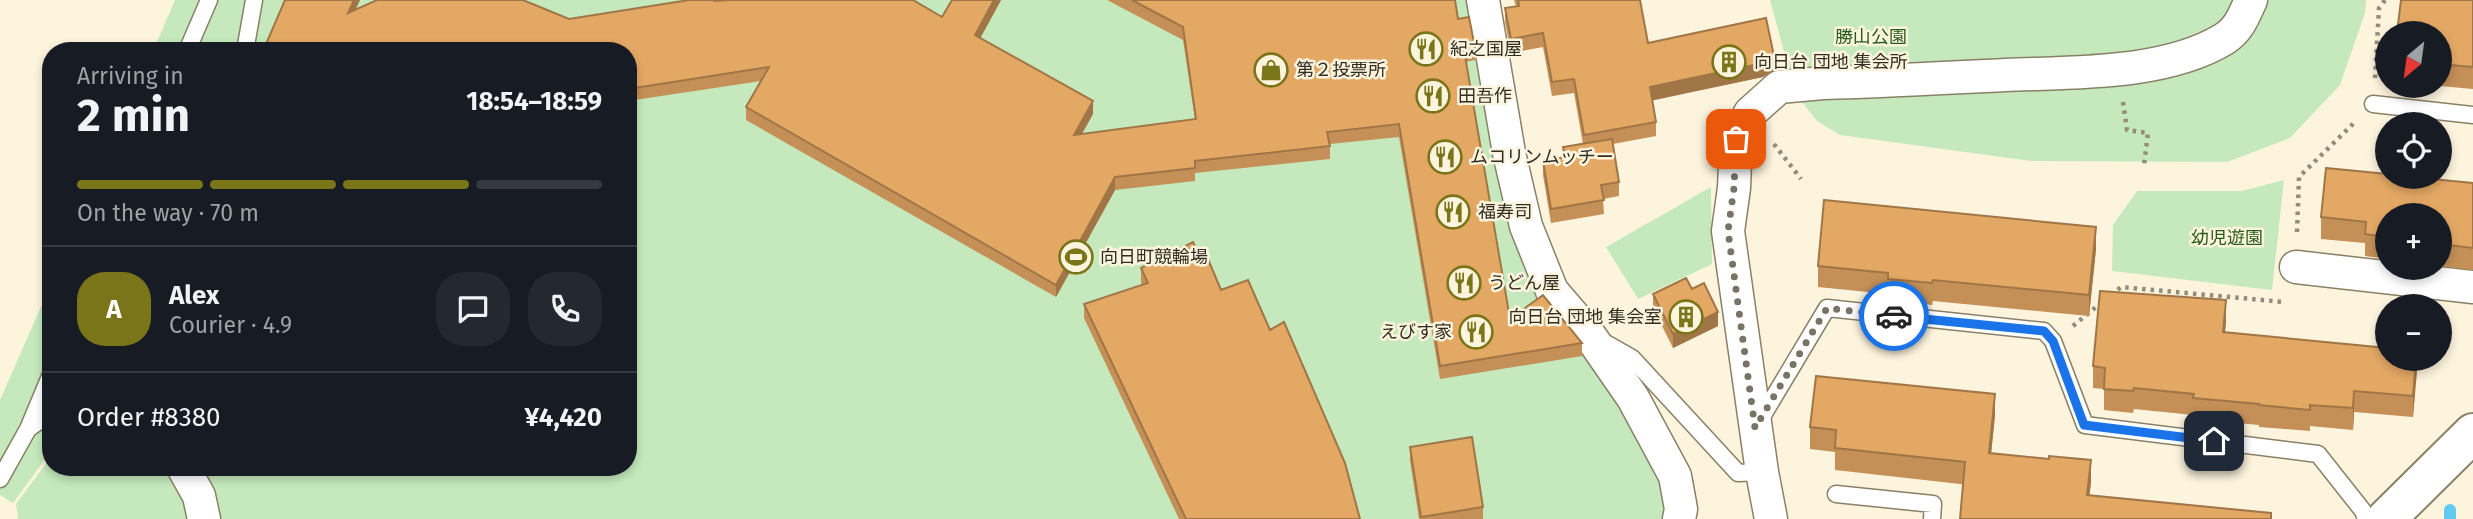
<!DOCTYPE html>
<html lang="en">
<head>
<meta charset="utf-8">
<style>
  body { margin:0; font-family:"Fira Sans","Noto Sans JP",sans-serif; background:#242831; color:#f1f3f6; height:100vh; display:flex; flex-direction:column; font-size:26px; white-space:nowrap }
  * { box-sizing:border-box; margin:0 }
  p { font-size:23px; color:#9ea1a6 }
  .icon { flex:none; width:38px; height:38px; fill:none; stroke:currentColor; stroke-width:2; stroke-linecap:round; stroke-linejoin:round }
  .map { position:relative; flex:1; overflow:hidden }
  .details { position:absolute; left:42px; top:42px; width:595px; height:434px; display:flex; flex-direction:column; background:#171b24; border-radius:28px; box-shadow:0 4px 10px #0003 }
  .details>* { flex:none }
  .needle { width:46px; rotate:209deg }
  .controls { position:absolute; left:2375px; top:21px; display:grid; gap:14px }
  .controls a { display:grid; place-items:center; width:77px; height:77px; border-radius:50%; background:#171b24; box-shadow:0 4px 10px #0003; font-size:35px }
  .pin { position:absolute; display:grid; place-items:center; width:60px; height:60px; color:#fff; margin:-30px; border-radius:14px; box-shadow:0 4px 10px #0006 }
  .courier { position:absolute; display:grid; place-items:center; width:70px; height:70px; margin:-35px; border:5px solid #1a73e8; border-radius:50%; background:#fff; color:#222; box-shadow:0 2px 9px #0007 }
  .overview em { font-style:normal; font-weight:700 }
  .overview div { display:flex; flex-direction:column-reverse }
  .overview { display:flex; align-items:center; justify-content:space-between; height:119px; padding:0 35px }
  h1 { font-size:46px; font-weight:700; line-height:52px }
  .bar { display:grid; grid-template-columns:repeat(4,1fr); gap:10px 7px; align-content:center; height:84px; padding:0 35px }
  .bar i { height:9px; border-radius:5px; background:#363941 }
  .bar .selected { background:#7b751a }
  .bar p { grid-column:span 4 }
  .line { display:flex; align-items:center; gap:18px; padding:0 35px; border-top:2px solid #363941 }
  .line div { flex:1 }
  .round { display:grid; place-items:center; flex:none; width:74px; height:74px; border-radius:28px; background:#242831 }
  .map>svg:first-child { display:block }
  .green { fill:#c5e9bc }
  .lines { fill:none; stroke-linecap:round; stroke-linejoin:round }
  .stream { stroke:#62caf0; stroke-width:12 }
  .service-casing { stroke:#8a8067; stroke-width:19 }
  .minor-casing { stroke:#8a8067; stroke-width:35 }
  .secondary-casing { stroke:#8a8067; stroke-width:42 }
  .path { stroke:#928c7c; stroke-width:4.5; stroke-dasharray:3.5 5; stroke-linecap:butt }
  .service { stroke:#fff; stroke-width:16 }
  .minor { stroke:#fff; stroke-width:32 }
  .secondary { stroke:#fff; stroke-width:38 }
  .wall { fill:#c49057 }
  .shaded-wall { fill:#a07647 }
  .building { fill:#e4a865; stroke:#a07647; stroke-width:2 }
  .done { stroke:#787364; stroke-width:7; stroke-dasharray:0 12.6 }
  .route { stroke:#1a73e8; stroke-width:9 }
  .labels { text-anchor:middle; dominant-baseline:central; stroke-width:5; stroke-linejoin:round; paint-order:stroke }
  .park-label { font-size:18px; fill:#285c1a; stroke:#fdf4de }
  .poi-label { font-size:18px; fill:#312d22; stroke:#fdf4de; text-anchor:start }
</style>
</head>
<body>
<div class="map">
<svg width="2473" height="519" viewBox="0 0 2473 519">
  <rect width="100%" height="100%" fill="#fdf4de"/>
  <path class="green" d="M175 0H1470L1477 68 1511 235 1536 280 1603 377 1661 479 1664 519H220L214 492 202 467H628V51H153Z
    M1770 0H2366L2365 13 2340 85 2290 138 2227 162 2031 161 1840 135 1817 121 1795 93Z
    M2284 180 2272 290 2112 271 2113 225 2137 191H2242Z
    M1711 187 1712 264 1638 299 1606 247Z
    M51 284V451L13 503 0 495V400Z
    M51 457V467H172L192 519H18L16 504Z"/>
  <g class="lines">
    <path class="stream" d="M2450 510V519"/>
    <defs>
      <path id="service" d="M187 51 209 0
        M245 51 254 0
        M2373 104 2473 115
        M1602 341 1632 358 1738 473 1762 472
        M1757 425 1827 308 2044 331 2053 341 2085 425 2318 454 2363 511 2366 519
        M28 429 51 413
        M0 479 28 429 51 374
        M1836 494 1933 504 1932 519"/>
      <path id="minor" d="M1483 0 1509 153 1526 226 1552 291 1588 333 1633 398 1675 476 1681 509 1679 519
        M2296 267 2473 287
        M183 467 199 496 204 519
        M1771 519 1762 472 1728 231 1734 188 1736 139 1750 113 1779 87 1823 83C1884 81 1944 78 2005 75 2073 72 2165 75 2224 39 2239 30 2244 15 2251 0"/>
      <path id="secondary" d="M2386 519 2473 433"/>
    </defs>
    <use href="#service" class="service-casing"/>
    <use href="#minor" class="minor-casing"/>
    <use href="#secondary" class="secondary-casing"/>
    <path class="path" d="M2375 78 2379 8 2385 0
      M2123 102 2127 130 2148 133 2144 165
      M1774 144 1801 179
      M2297 232 2299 177 2356 121
      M2111 295 2121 287 2284 302
      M2073 326 2101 303"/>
    <use href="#service" class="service"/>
    <use href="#minor" class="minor"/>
    <use href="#secondary" class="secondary"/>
  </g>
  <path class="wall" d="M285 0H360L355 10 569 19 714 1 942 17 952 0H1001L980 38 1093 114 1082 134 1195 119 1183 40 1107 0H1455L1458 19 1475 48V60L1466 62 1510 319 1582 343V356L1440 379 1399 137 1330 144V159L1195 173V181L1115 190 1056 297 746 120V107L761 81 628 101V51Z
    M1514 0H1640L1648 43 1774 70 1763 77 1652 100 1656 122V136L1613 144 1619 182V196L1603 199 1604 214 1551 223 1543 175V161L1563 158V147L1583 144 1574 93 1552 96 1543 47 1511 53 1505 22V8L1516 6Z
    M2473 0V89L2440 86V33Z
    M2403 86H2436L2435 91 2403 88Z
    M2473 183V270L2440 266V215H2387V259L2365 256V243L2321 239V217Z
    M2096 249 2089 316 1933 301 1932 305 1888 300V294L1818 287V266Z
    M1201 260 1221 290 1270 330 1360 519H1179L1084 318V304L1142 285 1141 282V268Z
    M1653 294 1718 326 1673 348 1653 308Z
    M2226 321 2225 332 2417 359 2413 417 2354 412 2353 430 2310 426V431L2259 427V425L2193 419V415L2134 409 2133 413 2104 410V389L2093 388V366Z
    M1995 415 1991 453 2091 482 2089 496 2271 519 1835 470V452L1810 449V427Z
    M1410 447 1483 507V519H1419L1410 461Z"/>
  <path class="shaded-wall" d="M354 0H360L348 26V13Z
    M994 0H1001L975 48V35Z
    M1774 56V70L1763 77 1650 101V87Z
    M1093 101V114L1074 147V135Z
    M1115 177V190L1056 297V285Z
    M2096 227V249L2089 316V295Z
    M2226 300V321L2223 353V332Z
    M1718 312V326L1673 348V334Z
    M2416 359 2417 372 2413 417V396Z
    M2354 391V412L2353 430V408Z
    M1995 394V415L1989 475V453Z
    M2091 460V482L2087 517V495Z"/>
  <path class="building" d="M285 0H354L348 13 377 0H523L569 19 689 0H713L714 1 729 0H913L942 17 952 0H994L975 35 1093 101 1074 135 1196 119 1183 27 1132 0H1455L1458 19 1469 17 1475 48 1464 50 1510 319 1543 295 1582 343 1440 366 1399 124 1327 132 1330 146 1195 161V168L1115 177 1056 285 746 107 769 67 628 89V51H263Z
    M1518 0H1640L1648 43 1766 18 1774 56 1763 63 1650 87 1656 122 1584 135 1574 79 1552 82 1543 33 1511 39 1505 8 1519 6Z
    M2401 0H2473V67L2440 64V33H2397Z
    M1612 139 1619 182 1601 185 1604 200 1551 209 1543 161 1565 157 1563 147Z
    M2326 168 2387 174V177H2411L2473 183V248L2440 244V215H2387V237L2365 234 2366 222 2321 217Z
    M1824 200 2096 227 2089 295 1933 280 1932 283 1888 279V273L1818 266Z
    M1193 242 1201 260 1208 259 1221 290 1248 280 1270 330 1284 322 1345 463 1360 519H1186L1084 304 1148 283 1141 268Z
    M1686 278 1692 289 1704 283 1718 312 1673 334 1653 294Z
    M2100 291 2226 300 2223 332 2387 348V359H2416L2413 396 2354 391 2353 408 2310 405V410L2259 405V404L2193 398 2194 394 2134 388 2133 391 2104 389 2105 368 2093 366Z
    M1816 376 1995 394 1989 453 2049 459V456L2091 460 2087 495 2271 513V519H1960L1965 462 1835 448 1836 430 1810 427Z
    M1472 437 1483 507 1421 517 1410 447Z"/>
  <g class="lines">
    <path class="done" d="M1736 139 1734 188 1728 231 1755 428 1827 308 1894 316"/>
    <path class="route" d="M1894 316 2044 331 2053 341 2084 425 2214 441"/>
  </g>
  <defs>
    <symbol id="restaurant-ring" viewBox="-11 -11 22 22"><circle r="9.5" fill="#fdf4de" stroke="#7b751a" stroke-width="1.5"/><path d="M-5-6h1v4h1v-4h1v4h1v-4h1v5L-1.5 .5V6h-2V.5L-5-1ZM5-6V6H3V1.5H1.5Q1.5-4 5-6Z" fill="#7b751a"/></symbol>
    <symbol id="building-ring" viewBox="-11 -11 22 22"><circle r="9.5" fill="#fdf4de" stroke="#7b751a" stroke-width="1.5"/><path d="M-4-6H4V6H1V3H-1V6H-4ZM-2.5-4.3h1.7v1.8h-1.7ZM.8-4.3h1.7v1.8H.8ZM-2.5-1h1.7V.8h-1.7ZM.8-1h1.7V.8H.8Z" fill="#7b751a"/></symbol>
    <symbol id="shop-ring" viewBox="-11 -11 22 22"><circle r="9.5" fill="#fdf4de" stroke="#7b751a" stroke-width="1.5"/><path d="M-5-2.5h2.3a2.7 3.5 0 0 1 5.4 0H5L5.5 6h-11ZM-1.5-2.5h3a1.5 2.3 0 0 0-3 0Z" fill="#7b751a"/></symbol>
    <symbol id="stadium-ring" viewBox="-11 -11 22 22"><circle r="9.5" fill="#fdf4de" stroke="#7b751a" stroke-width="1.5"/><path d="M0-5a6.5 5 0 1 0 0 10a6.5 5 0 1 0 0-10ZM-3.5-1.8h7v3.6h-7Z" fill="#7b751a"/></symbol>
  </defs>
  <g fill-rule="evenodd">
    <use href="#restaurant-ring" x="1407" y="30" width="38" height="38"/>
    <use href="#building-ring" x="1710" y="43" width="38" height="38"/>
    <use href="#shop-ring" x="1252" y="51" width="38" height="38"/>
    <use href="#restaurant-ring" x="1414" y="77" width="38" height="38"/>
    <use href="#restaurant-ring" x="1426" y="138" width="38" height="38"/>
    <use href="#restaurant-ring" x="1434" y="193" width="38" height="38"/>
    <use href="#stadium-ring" x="1057" y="238" width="38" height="38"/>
    <use href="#restaurant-ring" x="1445" y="264" width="38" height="38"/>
    <use href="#building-ring" x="1667" y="298" width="38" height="38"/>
    <use href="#restaurant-ring" x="1457" y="313" width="38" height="38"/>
  </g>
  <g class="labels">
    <g class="park-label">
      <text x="1871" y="37">勝山公園</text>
      <text x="2227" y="238">幼児遊園</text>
    </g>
    <g class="poi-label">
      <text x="1450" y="49">紀之国屋</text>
      <text x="1754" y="62">向日台 団地 集会所</text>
      <text x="1296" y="70">第２投票所</text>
      <text x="1458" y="96">田吾作</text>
      <text x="1470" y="157">ムコリンムッチー</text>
      <text x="1478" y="212">福寿司</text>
      <text x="1100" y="257">向日町競輪場</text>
      <text x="1488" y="283">うどん屋</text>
      <text x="1662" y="317" text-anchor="end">向日台 団地 集会室</text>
      <text x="1452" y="332" text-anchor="end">えびす家</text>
    </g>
  </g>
</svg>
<div class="controls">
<a><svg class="needle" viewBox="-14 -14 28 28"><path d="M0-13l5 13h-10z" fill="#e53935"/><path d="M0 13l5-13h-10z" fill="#9ea1a6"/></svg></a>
<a><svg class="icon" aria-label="locate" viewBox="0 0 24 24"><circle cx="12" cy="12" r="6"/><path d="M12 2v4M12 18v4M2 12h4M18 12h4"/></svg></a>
<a>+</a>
<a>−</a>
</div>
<div class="pin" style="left:1736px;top:139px;background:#ea580c"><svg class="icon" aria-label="bag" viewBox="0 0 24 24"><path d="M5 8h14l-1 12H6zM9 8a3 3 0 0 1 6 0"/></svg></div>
<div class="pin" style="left:2214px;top:441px;background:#1f2937"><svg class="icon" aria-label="home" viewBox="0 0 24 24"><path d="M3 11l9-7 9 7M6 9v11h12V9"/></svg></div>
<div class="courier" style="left:1894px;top:316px"><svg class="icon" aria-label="car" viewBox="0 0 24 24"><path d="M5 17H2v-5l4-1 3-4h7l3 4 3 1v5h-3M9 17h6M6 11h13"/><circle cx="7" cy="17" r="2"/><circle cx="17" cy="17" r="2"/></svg></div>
<section class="details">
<div class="overview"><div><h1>2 min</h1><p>Arriving in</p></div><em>18:54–18:59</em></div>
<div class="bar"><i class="selected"></i><i class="selected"></i><i class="selected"></i><i></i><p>On the way · 70 m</p></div>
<div class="line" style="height:126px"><b class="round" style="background:#7b751a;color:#fff">A</b><div><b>Alex</b><p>Courier · 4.9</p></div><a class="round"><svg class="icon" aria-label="chat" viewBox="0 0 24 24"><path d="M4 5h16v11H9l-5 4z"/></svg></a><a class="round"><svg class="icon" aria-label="phone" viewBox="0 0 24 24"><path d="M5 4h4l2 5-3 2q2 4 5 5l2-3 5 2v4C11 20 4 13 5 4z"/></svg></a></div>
<div class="line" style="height:91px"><div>Order #8380</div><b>¥4,420</b></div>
</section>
</div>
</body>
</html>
